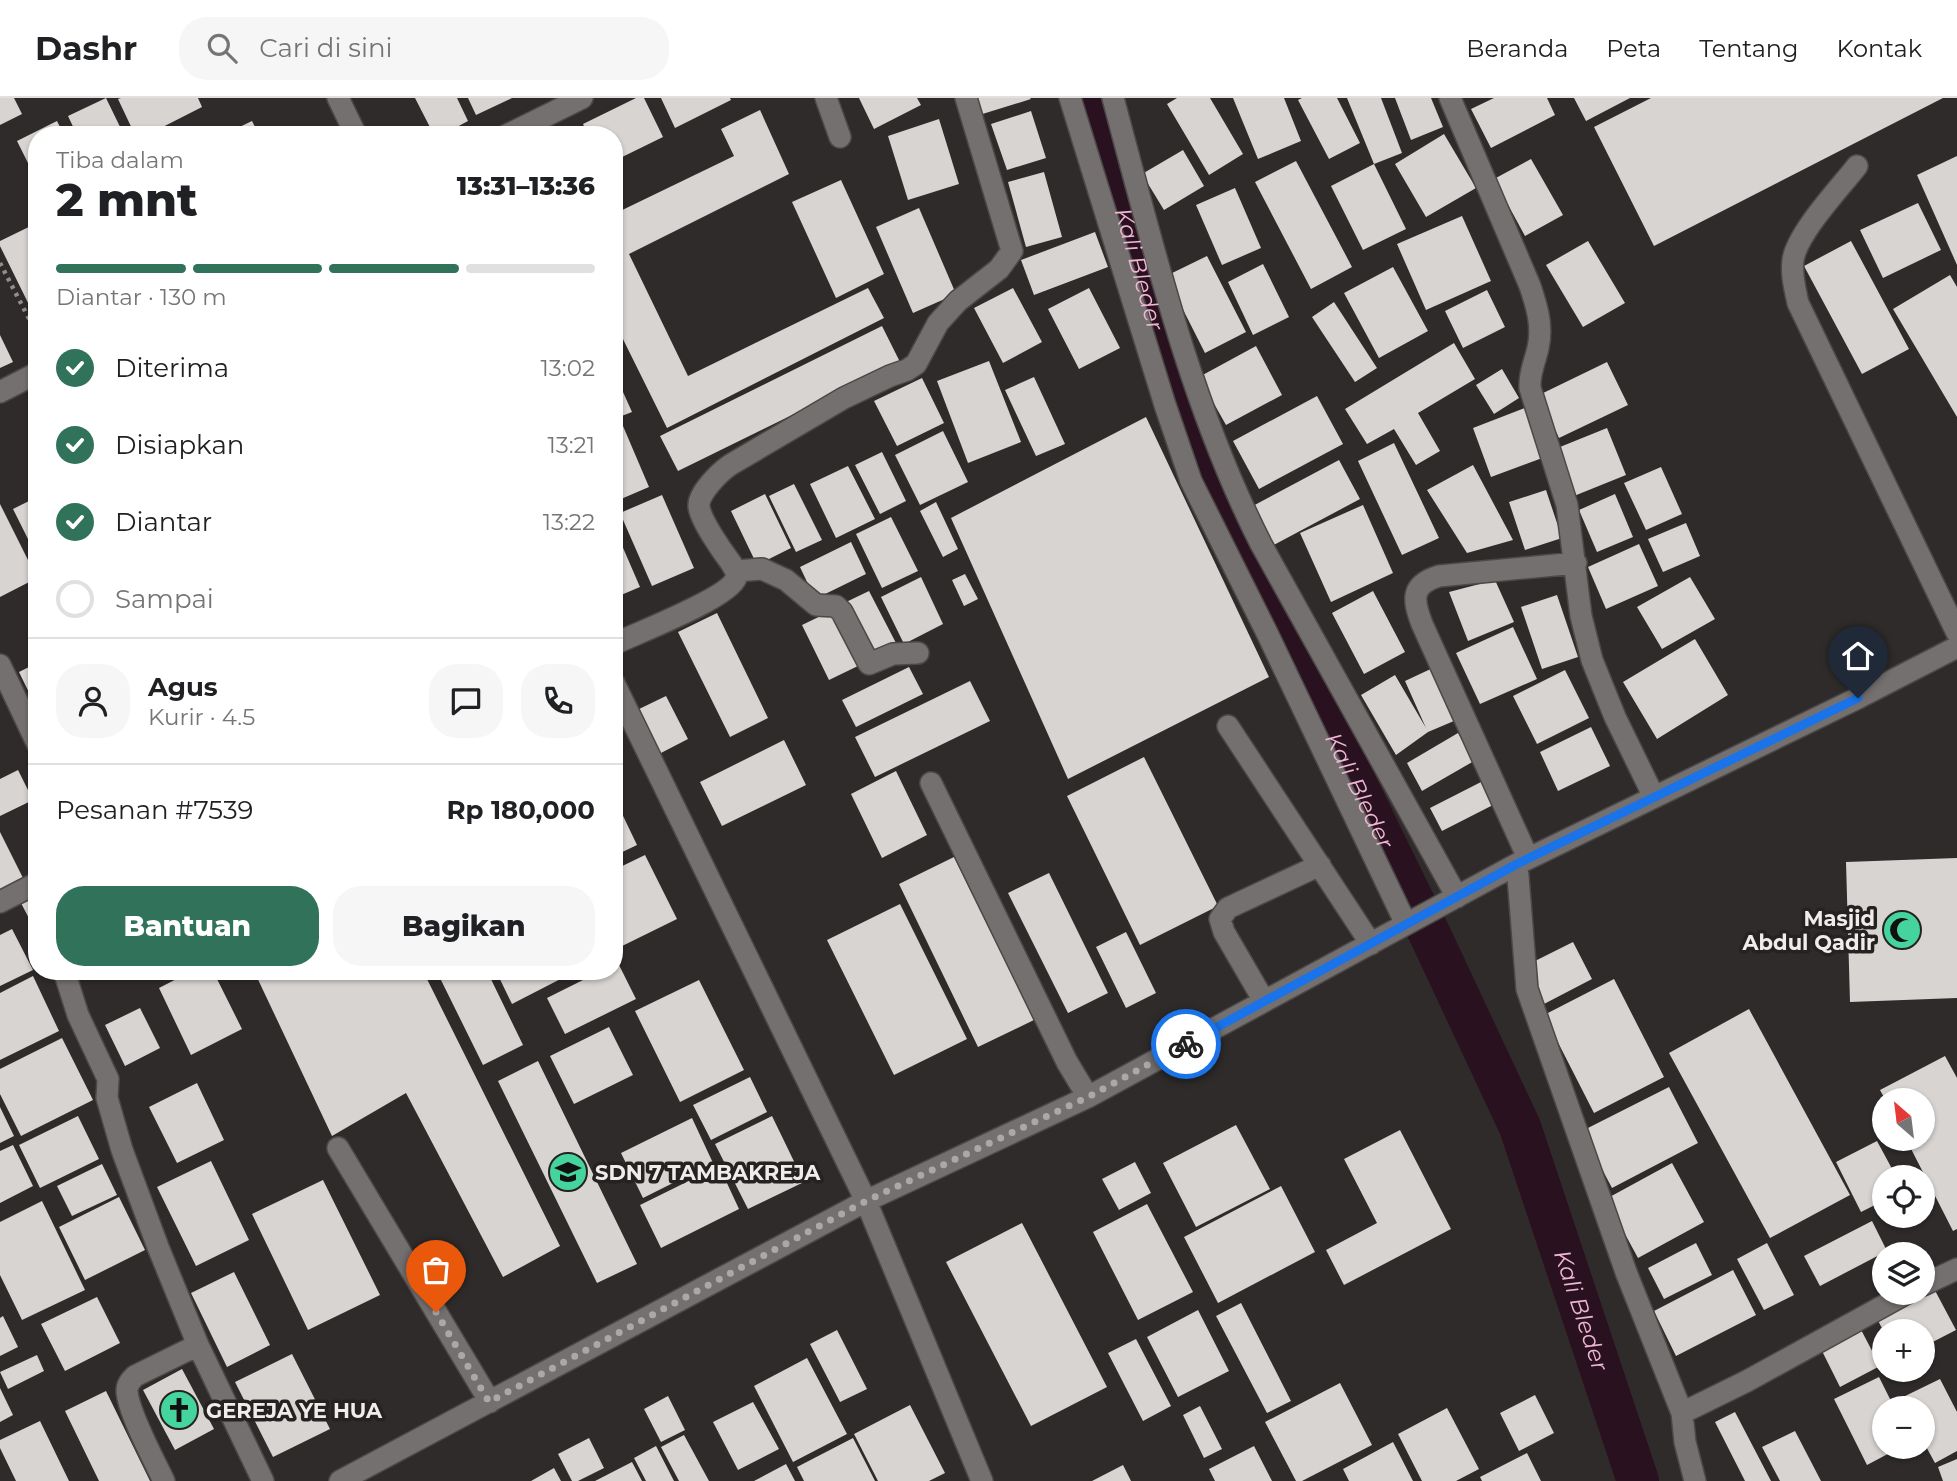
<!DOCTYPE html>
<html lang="id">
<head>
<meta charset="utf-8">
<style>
  body { margin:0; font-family:Montserrat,sans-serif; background:#f6f6f6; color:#202124; height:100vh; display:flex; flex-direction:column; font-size:26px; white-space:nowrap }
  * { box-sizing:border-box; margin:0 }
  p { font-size:23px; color:#757577 }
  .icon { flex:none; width:38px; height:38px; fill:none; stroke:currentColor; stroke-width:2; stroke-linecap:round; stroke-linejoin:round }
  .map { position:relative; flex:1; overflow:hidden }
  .sheet { position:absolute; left:28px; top:28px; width:595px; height:854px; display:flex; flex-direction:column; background:#fff; border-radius:28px; box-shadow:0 2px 5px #0004 }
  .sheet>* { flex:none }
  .needle { width:46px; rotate:332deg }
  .controls { position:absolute; left:1872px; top:990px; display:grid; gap:14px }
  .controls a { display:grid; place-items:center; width:63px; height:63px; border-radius:50%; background:#fff; box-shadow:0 2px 5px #0004; font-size:35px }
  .pin { position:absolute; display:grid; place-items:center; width:60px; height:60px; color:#fff; margin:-72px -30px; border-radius:50% 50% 50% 0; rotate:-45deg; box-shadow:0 0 7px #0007 }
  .pin .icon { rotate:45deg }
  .courier { position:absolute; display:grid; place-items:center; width:70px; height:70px; margin:-35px; border:5px solid #1a73e8; border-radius:50%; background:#fff; color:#222; box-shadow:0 2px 9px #0007 }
  .headline em { font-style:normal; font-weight:800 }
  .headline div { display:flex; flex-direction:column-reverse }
  .headline { display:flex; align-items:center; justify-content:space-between; height:119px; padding:0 28px }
  h1 { font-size:46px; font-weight:800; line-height:52px }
  .bar { display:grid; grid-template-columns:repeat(4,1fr); gap:10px 7px; align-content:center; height:84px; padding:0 28px }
  .bar i { height:9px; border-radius:5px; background:#e0e0e0 }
  .bar .selected { background:#31725b }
  .bar p { grid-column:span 4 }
  .line { display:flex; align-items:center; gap:18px; padding:0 28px; border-top:2px solid #e0e0e0 }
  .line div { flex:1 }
  .round { display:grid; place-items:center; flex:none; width:74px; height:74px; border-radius:28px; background:#f6f6f6 }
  ol { padding:0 28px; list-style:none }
  li { display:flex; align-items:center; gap:21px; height:77px }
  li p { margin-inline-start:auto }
  li .icon { padding:7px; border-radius:50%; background:#31725b; color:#fff; stroke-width:4 }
  li:last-child { color:#757577 }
  li i { width:38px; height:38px; border:4px solid #e0e0e0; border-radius:50% }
  .cta { display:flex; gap:14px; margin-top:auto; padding:14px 28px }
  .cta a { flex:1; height:80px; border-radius:28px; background:#31725b; color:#fff; font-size:28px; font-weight:800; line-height:80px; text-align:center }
  .cta a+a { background:#f6f6f6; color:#202124 }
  header { display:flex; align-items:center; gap:42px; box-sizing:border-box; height:98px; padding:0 35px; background:#fff; border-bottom:2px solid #e0e0e0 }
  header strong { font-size:33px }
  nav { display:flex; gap:38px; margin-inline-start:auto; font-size:24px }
  .search { width:490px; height:63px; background:#f6f6f6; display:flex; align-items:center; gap:18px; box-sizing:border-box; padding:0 24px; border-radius:28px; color:#757577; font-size:26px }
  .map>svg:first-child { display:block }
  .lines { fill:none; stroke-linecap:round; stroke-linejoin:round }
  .canal { stroke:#29111f; stroke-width:42 }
  .building { fill:#d7d4d1 }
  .minor-casing { stroke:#4b4847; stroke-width:24 }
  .path { stroke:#908e8d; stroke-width:4.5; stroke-dasharray:3.5 5; stroke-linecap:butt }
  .minor { stroke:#74706f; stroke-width:21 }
  .done { stroke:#aba9a8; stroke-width:7; stroke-dasharray:0 12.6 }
  .route { stroke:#1a73e8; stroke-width:9 }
  .labels { text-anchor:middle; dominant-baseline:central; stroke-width:7; stroke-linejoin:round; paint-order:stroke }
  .poi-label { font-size:21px; font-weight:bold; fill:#efedec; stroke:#252221; text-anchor:start }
  .water-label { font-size:23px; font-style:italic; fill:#efb7d5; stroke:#252221 }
</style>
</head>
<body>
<header>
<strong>Dashr</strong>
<div class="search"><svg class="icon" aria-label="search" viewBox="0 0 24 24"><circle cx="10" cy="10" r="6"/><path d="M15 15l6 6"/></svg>Cari di sini</div>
<nav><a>Beranda</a><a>Peta</a><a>Tentang</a><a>Kontak</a></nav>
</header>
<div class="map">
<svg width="1957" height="1383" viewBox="0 0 1957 1383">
  <rect width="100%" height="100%" fill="#2e2b2a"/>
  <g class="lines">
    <path class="canal" id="s1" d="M1091 0 1187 341 1432 841 1520 1029 1638 1383"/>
  </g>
  <path class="building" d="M0 0H14L22 16 0 27Z
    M106 0 124 37H77L68 18Z
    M121 0H198L202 9 147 37H135L118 1Z
    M415 0H457L468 23 442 37H434Z
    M468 0H512L476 17Z
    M636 0H644L663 39 614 63V37H588L583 26Z
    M661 0H730L731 2 675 30Z
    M859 0H917L921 7 874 31Z
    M970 0H1030L1031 1 976 18Z
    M1177 0H1210L1243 56 1209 77 1167 6Z
    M1233 0H1284L1301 43 1258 61Z
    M1302 0H1337L1360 45 1329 61 1298 2Z
    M1347 0H1381L1402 55 1374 66Z
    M1395 0H1431L1443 29 1411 42Z
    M1494 0H1547L1555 17 1491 50 1471 11Z
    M1574 0H1630L1586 23Z
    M1651 0H1943L1654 148 1594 29Z
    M760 12 789 76 629 156 688 278 868 190 884 220 667 330 614 223V116L734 58 721 31Z
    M1031 13 1046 60 1007 72 991 26Z
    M939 21 959 86 908 102 888 38Z
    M57 23 64 37H37V83L17 43Z
    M252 23 259 37H223Z
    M1444 36 1476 90 1426 119 1395 66Z
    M1183 52 1204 88 1164 112 1142 76Z
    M1957 58V167L1917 77Z
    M1531 61 1563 117 1525 138 1494 81Z
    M1296 63 1352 169 1311 191 1255 84Z
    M1374 66 1406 131 1363 152 1331 88Z
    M1044 74 1062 139 1026 149 1008 84Z
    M841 82 884 176 836 200 792 104Z
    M1235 90 1261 150 1222 167 1196 107Z
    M1918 105 1941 152 1883 180 1860 132Z
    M919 110 956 196 913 215 876 129Z
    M1462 118 1491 183 1426 212 1397 146Z
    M37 125V223L0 148V143Z
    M1095 134 1108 169 1034 197 1021 162Z
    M1588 143 1625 205 1583 229 1546 167Z
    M1851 143 1909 251 1862 276 1804 168Z
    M1207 158 1246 234 1205 255 1166 178Z
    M1263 166 1289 219 1253 237 1228 184Z
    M1393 169 1428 233 1379 260 1344 195Z
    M1950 177 1957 189V319L1893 211Z
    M1013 190 1042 244 1003 265 974 210Z
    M1089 190 1120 250 1079 271 1048 211Z
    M1487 192 1505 229 1463 250 1445 213Z
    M1334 204 1377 270 1355 284 1312 219Z
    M882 228 900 264 678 373 660 338Z
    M0 237 13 264 0 270Z
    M1454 245 1475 281 1418 315 1440 353 1416 367 1394 331 1367 346 1345 311Z
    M1256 248 1282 297 1226 327 1199 279Z
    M989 263 1021 344 968 365 937 283Z
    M1607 264 1628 307 1559 340 1539 297Z
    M1502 271 1519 300 1494 316 1476 287Z
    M614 274 632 314 614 321Z
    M1034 279 1065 346 1036 358 1005 292Z
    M922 280 944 325 897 348 874 303Z
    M1317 298 1343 346 1259 391 1233 343Z
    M1527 309 1545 359 1491 379 1473 330Z
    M1146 319 1269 579 1068 681 951 420Z
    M623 328 649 389 614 404V332Z
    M1607 330 1626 377 1574 398 1555 351Z
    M943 333 968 384 920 407 895 357Z
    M1394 345 1439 440 1402 457 1358 363Z
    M882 354 906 403 880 416 855 367Z
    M1339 362 1360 401 1270 449 1249 410Z
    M1473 367 1513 442 1467 455 1427 392Z
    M848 368 875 421 836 440 810 386Z
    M1661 369 1682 416 1646 432 1624 385Z
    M794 386 822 442 796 454 769 398Z
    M1546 392 1562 440 1525 452 1509 404Z
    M765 396 791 450 757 467 731 413Z
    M1615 396 1633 439 1597 454 1579 412Z
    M662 397 694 470 652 488 620 415Z
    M37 399V459L13 411Z
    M936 404 958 451 943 459 920 413Z
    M0 406 37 480 0 499Z
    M1363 407 1393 475 1331 504 1300 435Z
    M891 419 918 473 882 490 856 436Z
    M1686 425 1700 458 1663 474 1648 441Z
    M614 429 640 489 614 500Z
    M851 444 866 476 815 501 800 469Z
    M1639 446 1658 488 1606 511 1588 469Z
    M965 476 978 501 964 508 952 482Z
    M921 479 943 526 904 546 881 499Z
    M1690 479 1715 521 1662 551 1637 509Z
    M1495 482 1514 524 1468 543 1449 494Z
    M869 493 897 547 871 560 844 505Z
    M1373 493 1405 554 1364 576 1332 515Z
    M1557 497 1578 559 1542 571 1521 509Z
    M833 512 860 567 829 582 802 527Z
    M717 515 768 620 730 639 678 534Z
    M1513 529 1537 581 1480 606 1456 555Z
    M1695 541 1728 597 1657 641 1623 584Z
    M37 565V611L19 574Z
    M1437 568 1461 620 1428 634 1396 657 1361 597 1395 577 1426 630 1405 583Z
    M909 569 923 596 856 629 842 602Z
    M1565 572 1589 620 1537 646 1513 598Z
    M970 583 990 623 875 679 855 639Z
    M666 598 688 641 659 656 637 612Z
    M1591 629 1610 668 1558 693 1540 654Z
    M1458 635 1474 663 1422 693 1407 665Z
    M784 642 806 687 722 728 700 684Z
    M1144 659 1218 808 1140 847 1067 698Z
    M18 672 33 702 0 718V681Z
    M896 673 927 737 882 760 851 696Z
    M1481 684 1493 707 1442 733 1430 710Z
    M614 699 637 747 614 758Z
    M0 734 24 782 0 794Z
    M645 757 677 821 614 852V772Z
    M954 759 1034 922 978 949 899 786Z
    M1957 760V900L1850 904 1846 764Z
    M1049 775 1108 895 1068 915 1008 795Z
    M37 794V836L20 803Z
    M900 806 967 941 894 977 827 842Z
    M12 831 33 872 0 888V837Z
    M1126 834 1156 895 1126 910 1096 849Z
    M1573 844 1592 881 1544 906 1525 868Z
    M618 865 636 901 565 936 547 900 601 873H614V867Z
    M192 873H213L242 931 191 957 159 890Z
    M254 873H423L560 1148 503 1179 406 995 332 1038Z
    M443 873H487L523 947 483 967 438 876Z
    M496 873H576L512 906Z
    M33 878 59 933 0 962V895Z
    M1614 881 1664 979 1594 1015 1544 917Z
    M699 882 744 972 680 1004 635 913Z
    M140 910 160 950 125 968 105 927Z
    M1749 911 1850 1097 1770 1140 1669 955Z
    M609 929 633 977 574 1006 550 958Z
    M62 940 93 1002 21 1038 0 996V971Z
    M1945 958 1957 980V1131L1953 1133 1906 1041H1923V1003H1886L1880 992Z
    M538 963 637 1166 597 1185 498 983Z
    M750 979 767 1014 711 1042 693 1007Z
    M197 985 224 1042 177 1065 149 1009Z
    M1669 989 1698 1045 1612 1090 1582 1033Z
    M0 1009 14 1038 0 1045Z
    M78 1018 99 1061 40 1090 19 1047Z
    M772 1018 804 1084 748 1111 715 1046Z
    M692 1020 713 1065 643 1100 621 1055Z
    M1236 1027 1270 1091 1196 1129 1163 1065Z
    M1400 1032 1451 1131 1344 1187 1326 1152 1377 1125 1344 1061Z
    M1877 1043 1897 1080H1885V1102L1861 1114 1836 1064Z
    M13 1047 33 1088 0 1105V1053Z
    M211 1063 249 1142 196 1168 157 1089Z
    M1135 1064 1151 1095 1119 1112 1102 1081Z
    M1672 1065 1704 1124 1638 1160 1606 1101Z
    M102 1066 117 1097 72 1118 57 1088Z
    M719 1068 739 1111 661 1150 640 1107Z
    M323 1082 380 1197 308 1232 252 1116Z
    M1281 1088 1315 1154 1218 1205 1184 1139Z
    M119 1099 145 1152 85 1182 59 1129Z
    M42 1103 85 1192 22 1222 0 1177V1124Z
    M1147 1106 1193 1194 1138 1222 1093 1134Z
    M1872 1123 1887 1153 1820 1188 1804 1158Z
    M1022 1125 1107 1289 1031 1328 946 1164Z
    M1696 1145 1712 1177 1664 1201 1648 1170Z
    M1767 1145 1794 1197 1764 1212 1737 1161Z
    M1733 1172 1756 1217 1676 1258 1654 1213Z
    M234 1174 270 1247 227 1269 191 1195Z
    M1931 1185 1956 1232 1923 1249V1234H1884L1874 1215Z
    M97 1199 120 1245 65 1273 41 1226Z
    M1241 1205 1291 1303 1267 1315 1216 1218Z
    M1198 1212 1229 1273 1178 1299 1147 1239Z
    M3 1218 18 1249 0 1258V1220Z
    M1858 1226 1880 1268 1840 1289 1819 1247Z
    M837 1232 867 1291 840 1304 810 1246Z
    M1136 1241 1171 1308 1143 1323 1108 1255Z
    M292 1256 330 1331 273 1359 235 1284Z
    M37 1257 44 1273 8 1291 0 1274Z
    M807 1260 847 1336 793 1364 754 1288Z
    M182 1271 214 1331 175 1352 143 1292Z
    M1879 1279 1895 1311H1885V1349H1901L1867 1367 1834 1301Z
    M1940 1281 1957 1314V1353L1935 1365 1923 1343V1311H1907L1901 1300Z
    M1340 1285 1372 1347 1302 1383H1296L1265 1324Z
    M0 1290 13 1317 0 1324Z
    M106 1293 150 1383H99L65 1313Z
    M1535 1297 1554 1335 1519 1353 1500 1315Z
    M668 1298 685 1332 661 1344 644 1311Z
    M753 1304 779 1351 738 1372 713 1324Z
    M910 1307 945 1375 929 1383H878L854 1336Z
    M1200 1308 1222 1351 1204 1360 1183 1317Z
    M1447 1310 1479 1371 1456 1383H1422L1398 1336Z
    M1735 1314 1771 1383H1745L1715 1324Z
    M40 1323 69 1383H16L0 1350V1342Z
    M1795 1333 1821 1383H1780L1762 1349Z
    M684 1337 709 1383H679L661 1349Z
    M589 1340 604 1370 578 1383H572L558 1356Z
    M853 1340 875 1383H804L797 1369Z
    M1393 1344 1413 1383H1349L1343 1371Z
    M656 1348 674 1383H646L634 1360Z
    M1254 1348 1272 1383H1215L1209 1371Z
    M1527 1355 1541 1383H1482L1480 1379Z
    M1957 1361V1383H1943L1938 1369Z
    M632 1364 642 1383H595Z
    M786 1366 795 1383H754Z
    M1123 1367 1131 1383H1092Z
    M554 1370 561 1383H531Z"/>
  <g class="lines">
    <defs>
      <path id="minor" d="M338 0 356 37
        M826 0 840 39
        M1070 0 1165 307 1191 383 1267 535 1406 826
        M1113 0C1154 152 1190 306 1261 446L1457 799
        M1450 0 1530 188C1537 209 1543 228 1538 250 1535 264 1529 275 1530 290L1567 407 1581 518 1592 562 1615 619 1654 699
        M507 37 582 0
        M1857 68C1840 90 1797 135 1793 162 1791 177 1795 191 1798 205L1957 535
        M0 294 37 275
        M736 473 762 471 786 482 816 507 836 508 842 514 869 566 893 556 918 555
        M614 546C637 535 729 500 736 480 738 474 733 469 731 465 722 453 701 423 699 409 697 396 720 374 730 367L844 300 890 278 907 272 916 266 938 225 958 203 999 171 1012 153 966 0
        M0 567 37 645
        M614 585 866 1103 982 1383
        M1228 628 1371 846
        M931 685 1067 964 1088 999
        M1528 760 1422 526C1413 502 1410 487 1439 478L1576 465
        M1517 766 1527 891 1626 1174 1682 1315 1685 1344 1695 1383
        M0 804 37 785
        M64 873 78 917 108 981 107 1000 122 1052 158 1149 198 1247 263 1383
        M1264 903 1224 834 1220 821 1228 810 1320 767
        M338 1050 490 1304
        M1923 1187 1957 1171
        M1682 1315 1747 1283 1907 1195
        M164 1383C154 1362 128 1314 127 1293 127 1286 131 1282 135 1278L198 1247
        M340 1383 866 1103 1088 999 1517 766 1858 600 1957 549"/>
    </defs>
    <use href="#minor" class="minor-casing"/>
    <path class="path" d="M0 165 37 236"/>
    <use href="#minor" class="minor"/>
  </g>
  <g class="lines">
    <path class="done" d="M436 1214 489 1304 866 1103 1088 999 1186 946"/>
    <path class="route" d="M1186 946 1517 766 1858 600"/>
  </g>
  <defs>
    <symbol id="mosque-disc" viewBox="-11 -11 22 22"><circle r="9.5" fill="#46d49e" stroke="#252221"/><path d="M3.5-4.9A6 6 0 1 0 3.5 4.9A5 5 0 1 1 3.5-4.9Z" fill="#111"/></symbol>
    <symbol id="school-disc" viewBox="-11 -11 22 22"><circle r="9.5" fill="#46d49e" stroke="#252221"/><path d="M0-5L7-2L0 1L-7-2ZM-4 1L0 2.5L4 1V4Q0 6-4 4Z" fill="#111"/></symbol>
    <symbol id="church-disc" viewBox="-11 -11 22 22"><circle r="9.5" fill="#46d49e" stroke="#252221"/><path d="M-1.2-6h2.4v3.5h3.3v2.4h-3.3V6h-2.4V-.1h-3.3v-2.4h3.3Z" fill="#111"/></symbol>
  </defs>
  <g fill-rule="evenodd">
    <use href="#mosque-disc" x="1880" y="810" width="44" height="44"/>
    <use href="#school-disc" x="546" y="1052" width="44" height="44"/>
    <use href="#church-disc" x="157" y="1290" width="44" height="44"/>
  </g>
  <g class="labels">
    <g class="poi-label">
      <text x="1875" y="820" text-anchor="end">Masjid<tspan x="1875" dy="24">Abdul Qadir</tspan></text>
      <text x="595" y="1074">SDN 7 TAMBAKREJA</text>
      <text x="206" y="1312">GEREJA YE HUA</text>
    </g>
    <g class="water-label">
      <text stroke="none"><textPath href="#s1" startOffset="178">Kali Bleder</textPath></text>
      <text stroke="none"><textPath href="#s1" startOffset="746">Kali Bleder</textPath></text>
      <text stroke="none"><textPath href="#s1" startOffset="1312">Kali Bleder</textPath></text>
    </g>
  </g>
</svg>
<div class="controls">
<a><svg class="needle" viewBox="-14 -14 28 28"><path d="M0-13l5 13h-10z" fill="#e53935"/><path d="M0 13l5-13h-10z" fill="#757577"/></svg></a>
<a><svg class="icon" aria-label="locate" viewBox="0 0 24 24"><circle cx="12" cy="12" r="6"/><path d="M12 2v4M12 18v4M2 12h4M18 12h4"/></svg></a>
<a><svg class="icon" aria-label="layers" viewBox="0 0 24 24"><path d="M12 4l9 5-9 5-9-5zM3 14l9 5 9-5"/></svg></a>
<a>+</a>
<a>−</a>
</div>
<div class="pin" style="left:436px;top:1214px;background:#ea580c"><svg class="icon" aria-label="bag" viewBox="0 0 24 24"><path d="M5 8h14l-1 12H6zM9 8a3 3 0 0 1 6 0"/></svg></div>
<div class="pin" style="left:1858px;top:600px;background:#1f2937"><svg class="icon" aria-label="home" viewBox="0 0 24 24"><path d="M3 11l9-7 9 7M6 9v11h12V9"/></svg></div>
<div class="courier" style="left:1186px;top:946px"><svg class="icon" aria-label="bike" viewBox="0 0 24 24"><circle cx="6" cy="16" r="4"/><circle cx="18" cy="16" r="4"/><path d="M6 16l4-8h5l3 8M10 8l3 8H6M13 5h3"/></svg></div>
<section class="sheet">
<div class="headline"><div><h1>2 mnt</h1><p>Tiba dalam</p></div><em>13:31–13:36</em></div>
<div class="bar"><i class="selected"></i><i class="selected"></i><i class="selected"></i><i></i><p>Diantar · 130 m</p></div>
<ol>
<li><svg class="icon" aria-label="check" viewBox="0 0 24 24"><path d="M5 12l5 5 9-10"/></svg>Diterima<p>13:02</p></li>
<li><svg class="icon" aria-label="check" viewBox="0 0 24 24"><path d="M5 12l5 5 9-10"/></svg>Disiapkan<p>13:21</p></li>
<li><svg class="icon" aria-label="check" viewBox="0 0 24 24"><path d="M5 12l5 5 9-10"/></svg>Diantar<p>13:22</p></li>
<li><i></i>Sampai</li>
</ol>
<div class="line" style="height:126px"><a class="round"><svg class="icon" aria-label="person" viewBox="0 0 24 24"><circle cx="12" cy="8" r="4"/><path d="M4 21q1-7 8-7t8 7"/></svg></a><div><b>Agus</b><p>Kurir · 4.5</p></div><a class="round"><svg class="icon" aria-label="chat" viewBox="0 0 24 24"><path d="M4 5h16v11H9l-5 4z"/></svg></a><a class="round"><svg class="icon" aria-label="phone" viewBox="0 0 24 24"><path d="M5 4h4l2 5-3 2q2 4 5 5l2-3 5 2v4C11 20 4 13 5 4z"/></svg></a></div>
<div class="line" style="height:91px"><div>Pesanan #7539</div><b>Rp 180,000</b></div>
<div class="cta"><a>Bantuan</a><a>Bagikan</a></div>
</section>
</div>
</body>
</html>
